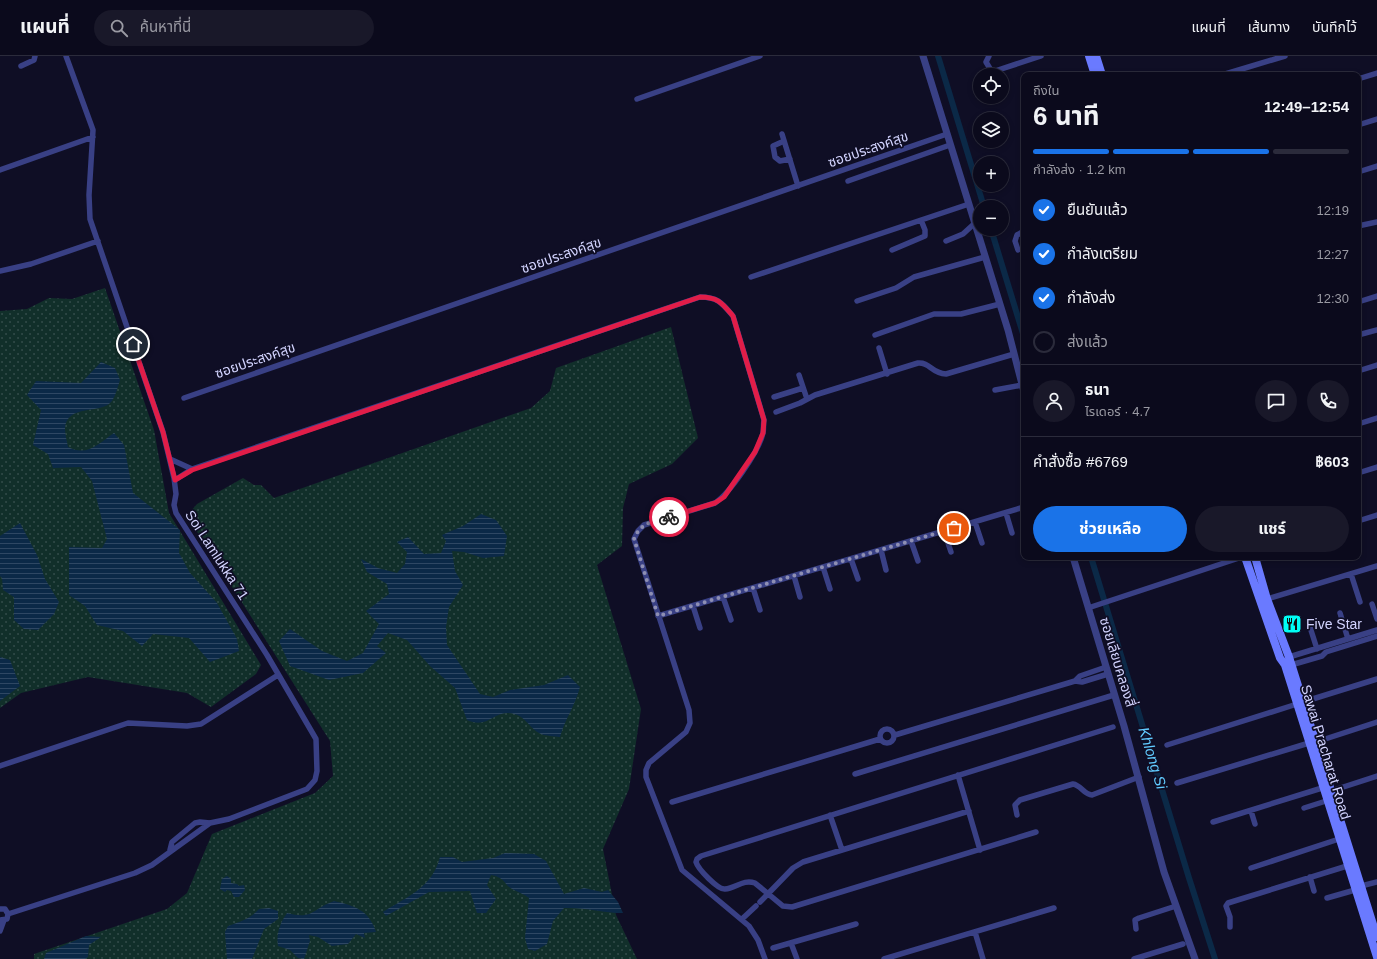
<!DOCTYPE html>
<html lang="th">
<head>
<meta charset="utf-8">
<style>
  body { margin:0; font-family:Helvetica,"Noto Sans Thai",sans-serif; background:#191829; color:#f1f3f6; height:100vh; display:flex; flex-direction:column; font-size:15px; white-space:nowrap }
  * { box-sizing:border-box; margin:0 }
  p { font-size:13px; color:#9a9aa3 }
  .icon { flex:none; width:22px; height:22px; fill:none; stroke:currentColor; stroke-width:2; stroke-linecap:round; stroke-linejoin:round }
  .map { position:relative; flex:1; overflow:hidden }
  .drawer { position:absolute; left:1021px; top:16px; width:340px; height:488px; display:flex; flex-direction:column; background:#0b0a1c; border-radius:8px; box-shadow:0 2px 6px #0003,0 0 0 1px #2b2b3b }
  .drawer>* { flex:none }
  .tools { position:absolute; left:973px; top:12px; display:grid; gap:8px }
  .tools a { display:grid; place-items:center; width:36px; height:36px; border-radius:50%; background:#0b0a1c; box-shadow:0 2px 6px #0003,0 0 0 1px #2b2b3b; font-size:20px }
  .pin { position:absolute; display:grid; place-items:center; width:34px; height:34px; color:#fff; margin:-17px; border:2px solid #fff; border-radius:50%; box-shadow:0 1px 4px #0007 }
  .courier { position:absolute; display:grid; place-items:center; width:40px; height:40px; margin:-20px; border:3px solid #e11d48; border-radius:50%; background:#fff; color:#222; box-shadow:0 1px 5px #0007 }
  .head em { font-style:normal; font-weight:700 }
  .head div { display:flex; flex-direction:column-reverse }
  .head { display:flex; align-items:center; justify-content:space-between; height:68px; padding:0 12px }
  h1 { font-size:26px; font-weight:700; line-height:30px }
  .bar { display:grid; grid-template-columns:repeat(4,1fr); gap:6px 4px; align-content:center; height:48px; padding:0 12px }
  .bar i { height:5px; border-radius:3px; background:#2b2b3b }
  .bar .current { background:#1a73e8 }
  .bar p { grid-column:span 4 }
  .line { display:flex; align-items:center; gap:10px; padding:0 12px; border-top:1px solid #2b2b3b }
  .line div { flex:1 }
  .round { display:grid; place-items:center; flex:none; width:42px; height:42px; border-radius:21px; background:#191829 }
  ol { padding:0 12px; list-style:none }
  li { display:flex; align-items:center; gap:12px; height:44px }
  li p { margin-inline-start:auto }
  li .icon { padding:4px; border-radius:50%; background:#1a73e8; color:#fff; stroke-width:4 }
  li:last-child { color:#9a9aa3 }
  li i { width:22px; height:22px; border:2px solid #2b2b3b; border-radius:50% }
  .action { display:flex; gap:8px; margin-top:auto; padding:8px 12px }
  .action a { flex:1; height:46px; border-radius:24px; background:#1a73e8; color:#fff; font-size:16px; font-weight:700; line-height:46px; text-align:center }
  .action a+a { background:#191829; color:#f1f3f6 }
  header { display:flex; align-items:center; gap:24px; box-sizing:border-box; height:56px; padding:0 20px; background:#0b0a1c; border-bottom:1px solid #2b2b3b }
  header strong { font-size:19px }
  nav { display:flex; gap:22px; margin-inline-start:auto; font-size:14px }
  .search { width:280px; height:36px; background:#191829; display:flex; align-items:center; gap:10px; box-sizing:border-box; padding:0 14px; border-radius:22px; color:#9a9aa3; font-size:15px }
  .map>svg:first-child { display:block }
  .grass { fill:url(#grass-dots) }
  .water { fill:url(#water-rules) }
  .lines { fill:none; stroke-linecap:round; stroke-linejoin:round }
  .canal { stroke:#0b2947; stroke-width:6 }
  .minor { stroke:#394085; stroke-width:5.5 }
  .tertiary { stroke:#394085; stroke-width:7 }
  .secondary { stroke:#6a7aff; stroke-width:8 }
  .done { stroke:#8e8fb3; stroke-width:4; stroke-dasharray:0 7.2 }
  .route { stroke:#e11d48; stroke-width:5 }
  .labels { text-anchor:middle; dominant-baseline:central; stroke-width:3.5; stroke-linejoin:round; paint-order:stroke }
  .street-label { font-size:14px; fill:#d3d4ff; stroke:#0f0e25 }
  .poi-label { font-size:14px; fill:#d3d4ff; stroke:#0f0e25; text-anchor:start }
  .water-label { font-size:15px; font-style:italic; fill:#61cbff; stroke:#0f0e25 }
</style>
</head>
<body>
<header>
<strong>แผนที่</strong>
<div class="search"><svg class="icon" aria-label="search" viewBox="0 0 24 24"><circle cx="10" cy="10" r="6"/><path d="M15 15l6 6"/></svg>ค้นหาที่นี่</div>
<nav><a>แผนที่</a><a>เส้นทาง</a><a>บันทึกไว้</a></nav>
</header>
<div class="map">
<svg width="1377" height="903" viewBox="0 0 1377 903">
  <defs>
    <pattern id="grass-dots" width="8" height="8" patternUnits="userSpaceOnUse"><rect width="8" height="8" fill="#112f2a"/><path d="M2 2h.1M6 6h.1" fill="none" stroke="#334c4a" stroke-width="1.8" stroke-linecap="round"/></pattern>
    <pattern id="water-rules" width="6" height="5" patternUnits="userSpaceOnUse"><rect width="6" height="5" fill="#0b2947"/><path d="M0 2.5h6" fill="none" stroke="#2e4763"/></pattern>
  </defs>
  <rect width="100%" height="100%" fill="#0f0e25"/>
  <path class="grass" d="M105 232 154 374 169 457 261 609 256 618 211 651 187 637 88 621 21 637 0 652V255L27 253 49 242 72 243Z
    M671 271 698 382 672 408 629 428 623 452 622 490 597 509 641 653 629 733 603 793 616 859 637 903H34V898L167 853 187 837 212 778 315 737 333 720 330 685 194 471 190 456 197 448 243 422 254 429H261L274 442 531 352 550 335 556 312Z"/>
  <path class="water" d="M101 306 115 312 120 324C118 330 116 339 112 345 102 359 66 347 65 373 65 379 67 385 68 391 87 401 98 388 114 377L124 389 133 437 180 474 179 497 190 517 217 547 237 583 239 595 210 606 189 582 153 578 142 590 123 575 97 569 85 550 69 539V491L102 492 107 483 92 425 81 411 53 412 48 398 33 389 41 354 27 339 36 325 81 327Z
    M481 458 496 464 507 480 504 500 483 502 464 496 452 495 455 515 463 529 449 551 446 571 447 589 480 638 493 641 510 634 544 629 568 619 580 631C575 650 565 663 560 681 554 680 546 680 541 678 528 672 526 658 508 657 494 656 487 673 467 664L455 632 430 610 407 584 388 577 377 590 386 597 363 617 329 624 290 610 279 585 290 573 322 595 347 605 363 597 379 568 366 555 389 538 387 528 367 516 361 503 378 512 397 517 405 508 407 496 397 486 408 481 424 498 441 497 446 485 442 479 463 470Z
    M20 467 37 499 45 523 59 546 54 558 38 574 24 573 14 564V541L3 534 2 522 0 520V480Z
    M0 601 10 604 20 630 0 645Z
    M505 797 534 798 546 805 564 838 584 832 602 836 608 834 618 846 623 857C603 857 584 851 564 852L553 865 547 888 535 895 528 893 525 882 529 842C524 838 520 837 514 834 503 829 507 822 491 819L487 829 496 843 486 857H477L470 835 429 836 386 860 383 856C408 840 432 832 440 801H453L462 806 493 802Z
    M227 820 231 823V827L237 828 239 830 244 829 245 834 239 841H234L231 835 227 834 225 836 220 833 222 823Z
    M334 845C355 850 369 854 376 876L364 877 365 882 356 878 348 888 332 890 318 881 309 879 310 885 304 903 298 902 290 894 278 890C276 878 280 867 287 857 313 864 312 853 334 845Z
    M269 852 278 855V863L264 873 252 903H227L225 876 228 870C240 866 250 863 259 853Z
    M86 880 101 881 89 889 88 901 85 903H44L46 897Z"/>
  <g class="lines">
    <path class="canal" d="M938 0 984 151
      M991 173 1024 281
      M1091 501 1189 822 1215 903"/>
    <path class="minor" d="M66 0 93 74 89 139 90 163 163 376 174 422 176 438 174 449 176 457 267 599 316 683 317 715 315 724 307 733 229 763 210 767 200 766 195 767 172 786 170 794
      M989 0 986 6 992 16 1041 0
      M21 10 34 4 35 0
      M1222 19 1285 0
      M1358 23 1377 17
      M637 43 760 0
      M1358 69 1377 63
      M782 78 798 130
      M784 85 773 90 775 101 780 105 790 103
      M0 114 93 81
      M1358 116 1377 110
      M848 125 950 89
      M1358 170 1377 166
      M946 185 963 178 975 167
      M892 194 925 180V174L921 164
      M1018 194 1015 185 1017 179 1024 175
      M0 215 31 208 98 185
      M751 221 969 148
      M857 245 896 232 914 221 985 201
      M1358 246 1377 240
      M875 279 934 258H961L1000 248
      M1358 279 1377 274
      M879 292 887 318
      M1358 315 1377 309
      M799 319 807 343
      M995 334 1022 329
      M774 341 803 332
      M184 342 947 78
      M776 356 800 347 815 339 918 307C930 306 931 317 946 318L1014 298
      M1358 368 1377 362
      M170 403 192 413 175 424
      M192 413 700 241C718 241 722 247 733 260L764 364C763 368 764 373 763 377 759 395 730 437 715 447L644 469 638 475 634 483 689 654 690 667 686 676 649 707 646 714V721L682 814 749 870 758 884 765 903
      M1358 417 1377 411
      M1006 457 1012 477
      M1358 465 1377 459
      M975 466 982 487
      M944 475 951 496
      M911 485 918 505
      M881 494 886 514
      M851 503 858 523
      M823 511 830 533
      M1351 518 1360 546
      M794 520 800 541
      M753 532 760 554
      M723 541 731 564
      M1267 543 1377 510
      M1372 548 1377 563
      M693 550 700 572
      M1088 552 1242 501
      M1340 557 1348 583
      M658 560 1024 451
      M1309 568 1317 593
      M1289 601 1377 574
      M1291 609 1322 600 1326 596 1377 580
      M1106 611 1080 620 1075 625 1082 626 1108 618
      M1303 646 1377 623
      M880 680a7 7 0 1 1 14 0a7 7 0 1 1-14 0Z
      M895 679 1075 625
      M1316 686 1377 666
      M1167 689 1297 648
      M0 710 128 667 187 670 201 668 278 619
      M855 718 1114 639
      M958 719 980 794
      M1177 727 1309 687
      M1331 735 1377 720
      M672 746 880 683
      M1304 752 1326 745
      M1251 755 1255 768
      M830 759 842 794
      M1017 759 1015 749 1020 744 1073 728C1081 729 1084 739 1092 739L1139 721
      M1213 766 1322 732
      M1036 776 792 851 783 850 755 827C743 823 736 832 725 833 718 834 698 813 696 806L697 803 701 800 1113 671
      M1251 812 1342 782
      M1310 821 1314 835
      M1361 830 1377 826
      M1327 842 1355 834
      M760 846 793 812 803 806 969 755
      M0 853H5L8 858 7 863 0 864
      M8 858 135 817 152 809 210 767
      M742 863 756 850
      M1230 871V861L1226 850 1228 847 1347 810
      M1136 873 1135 864 1139 862 1176 850
      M0 875 4 864
      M975 876 983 903
      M791 887 797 903
      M773 892 856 868
      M884 903 1054 852
      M1134 903 1183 888"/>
    <path class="tertiary" d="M923 0 1008 274 1024 336
      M1073 501 1124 670 1164 816 1195 903"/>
    <path class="secondary" d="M1089 0 1095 19
      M1096 0 1102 19
      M1245 501 1280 602 1285 609 1377 901
      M1255 501 1267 543 1289 601 1377 881"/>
  </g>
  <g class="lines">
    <path class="done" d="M669 461C653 465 640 467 634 483L658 560 954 472"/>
    <path class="route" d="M133 288 163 376 175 424 192 414 700 241C718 241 722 247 733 260L764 364 763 377 755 396 724 441 715 447 669 461"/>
  </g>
  <defs>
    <symbol id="restaurant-square" viewBox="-11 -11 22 22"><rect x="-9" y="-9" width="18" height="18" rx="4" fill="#00fef5" stroke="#0f0e25"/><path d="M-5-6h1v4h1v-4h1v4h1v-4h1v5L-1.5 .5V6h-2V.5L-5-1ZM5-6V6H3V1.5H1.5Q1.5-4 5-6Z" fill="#111"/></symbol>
  </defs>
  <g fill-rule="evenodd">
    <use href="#restaurant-square" x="1281" y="557" width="22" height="22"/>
  </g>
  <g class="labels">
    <g class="street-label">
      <text transform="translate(868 93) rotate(-19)">ซอยประสงค์สุข</text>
      <text transform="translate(561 199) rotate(-19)">ซอยประสงค์สุข</text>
      <text transform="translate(255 304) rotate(-19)">ซอยประสงค์สุข</text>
      <text transform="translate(217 499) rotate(57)">Soi Lamlukka 71</text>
      <text transform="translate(1118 606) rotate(73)">ซอยเลียบคลองสี่</text>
      <text transform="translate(1326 696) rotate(73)">Sawai Pracharat Road</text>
    </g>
    <g class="poi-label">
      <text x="1306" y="568">Five Star</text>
    </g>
    <g class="water-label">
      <text transform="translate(1153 702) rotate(73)">Khlong Si</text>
    </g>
  </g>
</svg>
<div class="tools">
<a><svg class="icon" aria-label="locate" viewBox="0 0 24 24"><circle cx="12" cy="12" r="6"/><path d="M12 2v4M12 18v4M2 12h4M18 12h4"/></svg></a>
<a><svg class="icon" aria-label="layers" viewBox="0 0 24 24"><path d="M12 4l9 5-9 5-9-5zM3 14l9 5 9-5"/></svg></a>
<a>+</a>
<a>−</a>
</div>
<div class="pin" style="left:954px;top:472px;background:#ea580c"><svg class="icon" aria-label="bag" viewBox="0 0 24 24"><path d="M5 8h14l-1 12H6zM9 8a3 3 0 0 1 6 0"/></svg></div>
<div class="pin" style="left:133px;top:288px;background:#1f2937"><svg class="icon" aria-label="home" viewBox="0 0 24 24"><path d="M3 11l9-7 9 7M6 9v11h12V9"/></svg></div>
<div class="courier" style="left:669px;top:461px"><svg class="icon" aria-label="bike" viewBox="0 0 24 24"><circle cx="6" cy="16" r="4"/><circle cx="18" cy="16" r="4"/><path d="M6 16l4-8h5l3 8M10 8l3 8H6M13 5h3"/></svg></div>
<section class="drawer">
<div class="head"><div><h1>6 นาที</h1><p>ถึงใน</p></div><em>12:49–12:54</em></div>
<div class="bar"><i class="current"></i><i class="current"></i><i class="current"></i><i></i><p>กำลังส่ง · 1.2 km</p></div>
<ol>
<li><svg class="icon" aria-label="check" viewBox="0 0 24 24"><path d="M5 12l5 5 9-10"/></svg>ยืนยันแล้ว<p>12:19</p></li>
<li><svg class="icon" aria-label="check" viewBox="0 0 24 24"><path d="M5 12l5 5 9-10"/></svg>กำลังเตรียม<p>12:27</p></li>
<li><svg class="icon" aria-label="check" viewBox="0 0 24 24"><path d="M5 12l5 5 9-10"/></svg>กำลังส่ง<p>12:30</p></li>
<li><i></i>ส่งแล้ว</li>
</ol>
<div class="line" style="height:72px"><a class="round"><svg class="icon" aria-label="person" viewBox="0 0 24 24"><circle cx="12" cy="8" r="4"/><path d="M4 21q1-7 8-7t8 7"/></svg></a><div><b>ธนา</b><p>ไรเดอร์ · 4.7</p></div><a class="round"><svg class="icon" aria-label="chat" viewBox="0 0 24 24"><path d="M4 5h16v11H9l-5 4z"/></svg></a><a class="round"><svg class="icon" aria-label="phone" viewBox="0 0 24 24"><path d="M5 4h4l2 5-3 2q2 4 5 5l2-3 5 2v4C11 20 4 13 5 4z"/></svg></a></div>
<div class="line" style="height:52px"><div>คำสั่งซื้อ #6769</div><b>฿603</b></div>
<div class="action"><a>ช่วยเหลือ</a><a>แชร์</a></div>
</section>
</div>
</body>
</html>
